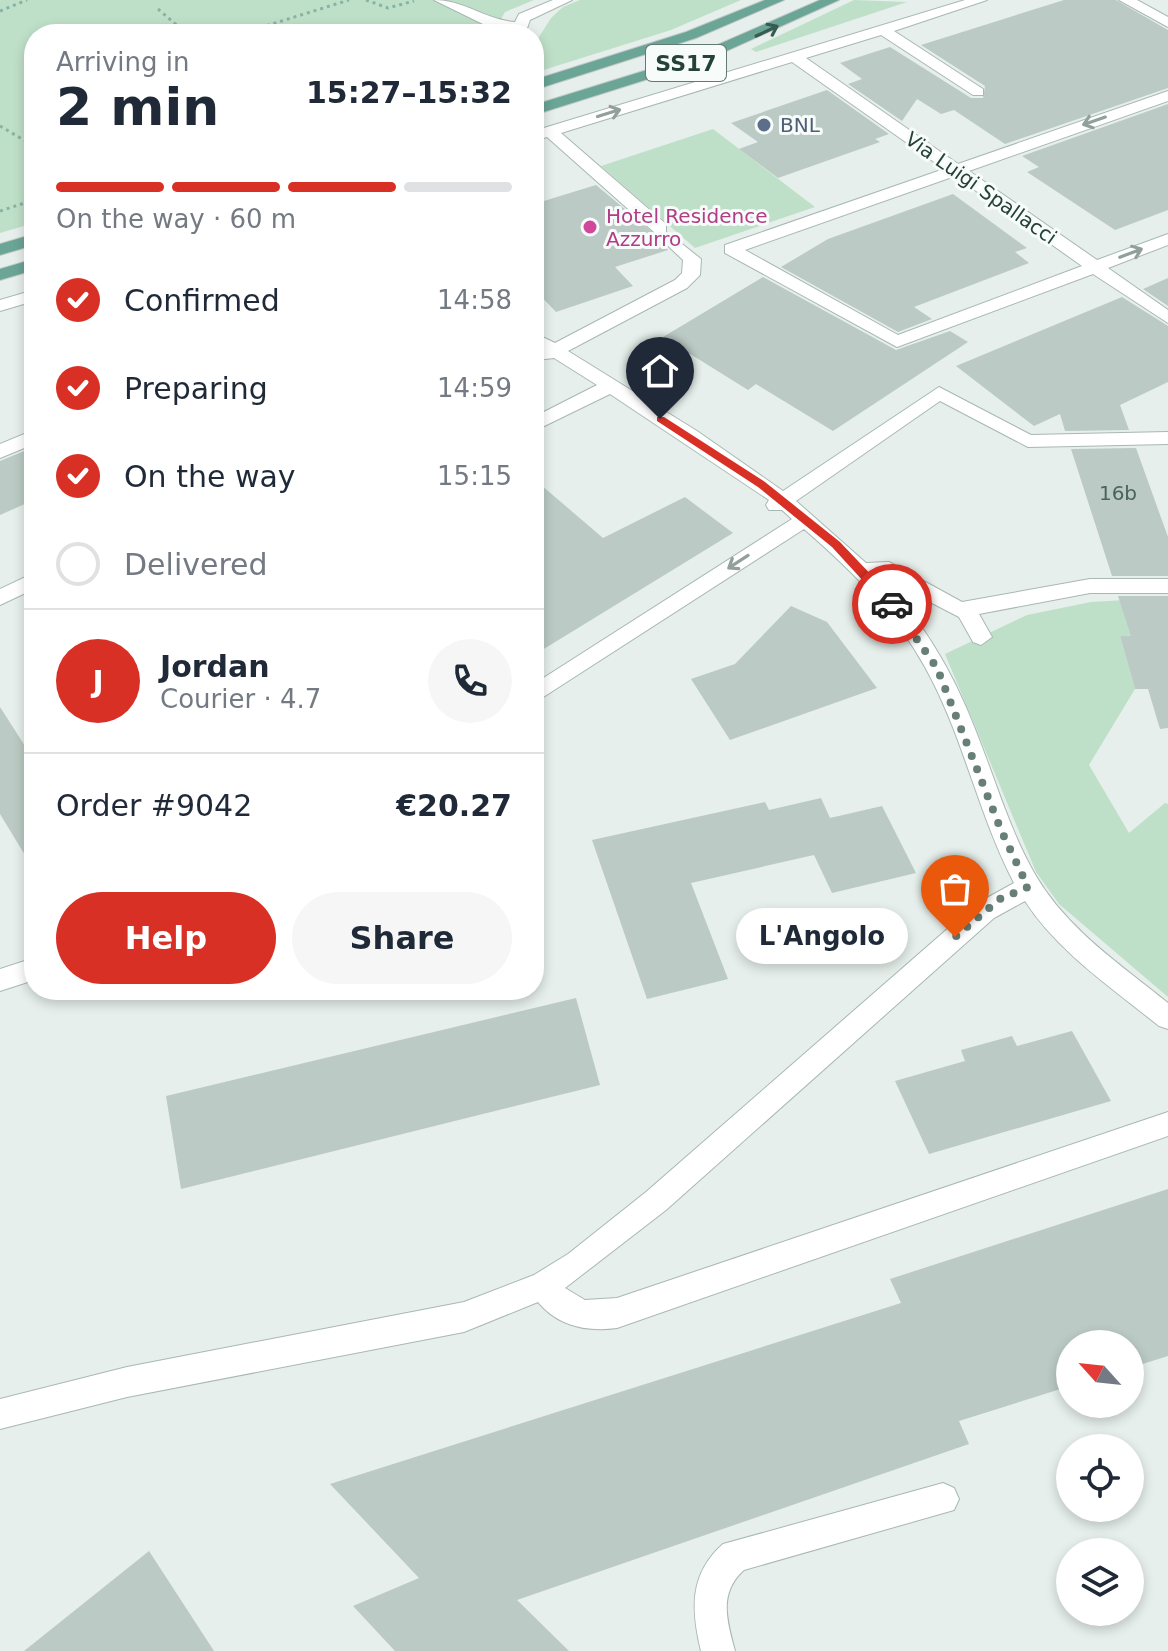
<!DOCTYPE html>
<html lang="en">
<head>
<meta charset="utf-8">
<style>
  body { margin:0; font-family:"DejaVu Sans",sans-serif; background:#f6f6f7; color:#1f2937; height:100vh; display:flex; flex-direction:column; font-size:30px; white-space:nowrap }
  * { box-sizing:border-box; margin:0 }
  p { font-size:26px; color:#747a83 }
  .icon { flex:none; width:44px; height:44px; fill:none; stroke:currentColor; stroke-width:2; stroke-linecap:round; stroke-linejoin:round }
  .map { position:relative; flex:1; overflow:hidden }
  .side { position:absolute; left:24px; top:24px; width:520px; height:976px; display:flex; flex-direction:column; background:#fff; border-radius:32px; box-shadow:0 4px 12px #0003 }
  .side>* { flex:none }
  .needle { width:52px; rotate:297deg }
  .tools { position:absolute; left:1056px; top:1330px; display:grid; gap:16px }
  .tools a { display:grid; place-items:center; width:88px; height:88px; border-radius:50%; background:#fff; box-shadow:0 4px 12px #0003; font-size:40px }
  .pin { position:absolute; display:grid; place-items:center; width:68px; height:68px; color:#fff; margin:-82px -34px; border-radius:50% 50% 50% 0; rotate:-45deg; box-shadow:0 0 8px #0007 }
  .pin .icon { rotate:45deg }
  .courier { position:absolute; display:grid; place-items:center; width:80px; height:80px; margin:-40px; border:6px solid #d93025; border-radius:50%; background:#fff; color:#222; box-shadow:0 2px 10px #0007 }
  .bubble { position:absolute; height:56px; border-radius:28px; background:#fff; box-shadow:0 4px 12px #0003; font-size:26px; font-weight:800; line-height:56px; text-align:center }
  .head em { font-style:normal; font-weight:800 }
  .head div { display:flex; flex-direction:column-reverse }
  .head { display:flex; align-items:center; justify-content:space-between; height:136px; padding:0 32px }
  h1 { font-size:52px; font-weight:800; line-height:60px }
  .bar { display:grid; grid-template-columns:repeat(4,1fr); gap:12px 8px; align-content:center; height:96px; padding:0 32px }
  .bar i { height:10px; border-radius:6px; background:#e0e1e3 }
  .bar .current { background:#d93025 }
  .bar p { grid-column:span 4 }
  .line { display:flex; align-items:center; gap:20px; padding:0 32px; border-top:2px solid #e0e1e3 }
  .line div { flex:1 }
  .round { display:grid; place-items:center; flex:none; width:84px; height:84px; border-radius:42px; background:#f6f6f7 }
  ol { padding:0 32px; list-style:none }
  li { display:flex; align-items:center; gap:24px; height:88px }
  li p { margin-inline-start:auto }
  li .icon { padding:8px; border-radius:50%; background:#d93025; color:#fff; stroke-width:4 }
  li:last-child { color:#747a83 }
  li i { width:44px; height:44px; border:4px solid #e0e1e3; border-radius:50% }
  .cta { display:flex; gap:16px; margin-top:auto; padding:16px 32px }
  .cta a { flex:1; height:92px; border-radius:48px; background:#d93025; color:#fff; font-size:32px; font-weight:800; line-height:92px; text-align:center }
  .cta a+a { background:#f6f6f7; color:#1f2937 }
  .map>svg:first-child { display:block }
  .green { fill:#bfe0c8 }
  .building { fill:#bbcac4 }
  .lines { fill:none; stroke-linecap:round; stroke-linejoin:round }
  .minor-casing { stroke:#a8b8b2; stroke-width:2 }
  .major-casing { stroke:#c2cac8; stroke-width:2 }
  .path { stroke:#86b3a5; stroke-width:3; stroke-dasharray:3 4; stroke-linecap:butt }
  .minor { fill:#fff; fill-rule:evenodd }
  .major { fill:#6aa596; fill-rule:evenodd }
  .oneway { stroke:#365b51 }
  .oneway2 { stroke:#92a09c }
  .route { fill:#d93025 }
  .done { stroke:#687f78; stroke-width:8; stroke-dasharray:0 14.4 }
  .service-dot { fill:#5c6f8a; stroke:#f7fbf9; stroke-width:3 }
  .hotel-dot { fill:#d1479c; stroke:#f7fbf9; stroke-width:3 }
  .labels { text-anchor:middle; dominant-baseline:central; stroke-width:6; stroke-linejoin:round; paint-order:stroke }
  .far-service-label { font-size:20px; fill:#4e5e75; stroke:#f7fbf9; text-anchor:start }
  .far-street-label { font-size:20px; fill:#24423a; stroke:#f7fbf9 }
  .far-hotel-label { font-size:20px; fill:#b23c85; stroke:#f7fbf9; text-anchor:start }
  .number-label { font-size:20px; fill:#4a645c }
  .shield { fill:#f7fbf9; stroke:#637a73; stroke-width:2 }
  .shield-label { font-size:22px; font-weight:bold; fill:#24423a }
</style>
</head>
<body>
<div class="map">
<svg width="1168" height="1651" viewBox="0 0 1168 1651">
  <rect width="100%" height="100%" fill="#e6efeb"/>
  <path class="green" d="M0 0H534L505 12 493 34H34V223L0 233Z
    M580 0H741L671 30 534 73V45L551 18 563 7Z
    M854 0 907 2 756 52 751 49Z
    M713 129 815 207 695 248 601 166Z
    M1144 599 1154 636H1120L1135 689 1089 765 1129 833 1165 803 1168 804V997L1059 904 1036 872 945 654 1027 615 1091 602Z"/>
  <path class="building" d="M1064 0H1116L1168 30V88L1005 144 954 110 941 114 917 99 902 121 848 84 862 79 840 63 890 47 971 98H983L985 86 921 45Z
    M827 90 889 134 875 139 880 142 778 178 739 149 758 142 731 123Z
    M1168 104V210L1115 230 1027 172 1039 167 1022 156Z
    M596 185 656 235 668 250 615 267 633 286 556 312 534 289V204Z
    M953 194 1027 248 1015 252 1029 263 914 307 932 319 898 332 781 267 828 239Z
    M763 277 896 350 950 331 968 342 833 431 756 384 748 390 663 337Z
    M1168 278V306L1143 289Z
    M1122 297 1168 326V382L1120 405 1129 430 1065 431 1060 414 1034 426 956 366Z
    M34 447V500L0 515V461Z
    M1136 448 1168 537V576H1112L1071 449Z
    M534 479 603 538 685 497 733 533 534 655Z
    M1118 596H1168V728L1160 729 1148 689H1135L1120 636H1131Z
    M791 606 827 622 877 688 730 740 691 679 735 664Z
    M0 707 34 760V870L0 814Z
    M821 798 830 818 882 806 916 873 832 893 814 855 691 883 728 979 647 999 592 840 765 802 769 810Z
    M576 998 600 1085 181 1189 166 1096Z
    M1072 1031 1111 1101 929 1154 895 1081 965 1061 961 1050 1012 1036 1017 1046Z
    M1168 1189V1356L1130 1368V1344H1070V1386L959 1421 969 1444 517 1600 569 1651H395L353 1606 419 1578 330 1484 901 1303 890 1279Z
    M149 1551 214 1651H24Z"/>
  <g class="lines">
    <defs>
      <path id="minor" d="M434 0C464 0 486 20 515 22L519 14 553 0H572L530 20 525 34 491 28Z
        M965 0H987L894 31 983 89V95H973L881 35 806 58 958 164 1168 91V101L969 171 1097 260 1168 234V245L1108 268 1168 310V323L1093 274 897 347 725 253V245L944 169 792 62 561 133 666 224V232H654L547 137 534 141V131ZM955 176 1082 266 898 335 745 250Z
        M1119 0H1137L1168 17V27Z
        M672 236 701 259 700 275 687 288 568 351 697 431 783 491 939 387 1031 435 1168 432V444L1028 447 940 401 796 501 866 563 889 562 962 602 1090 579H1168V593H1090L979 614 992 637 981 645 973 642 959 617 878 575C922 619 953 672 975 729 995 778 1009 830 1036 876 1067 929 1121 965 1168 1003V1029L1159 1026C1112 988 1058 952 1025 901L994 918 666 1210 565 1288 585 1300 617 1298 1168 1112V1136L617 1328C587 1332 558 1326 538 1302L464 1332 127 1397 0 1429V1399L127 1367 464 1302 534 1275 568 1254 646 1192 976 904 1014 883C978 814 963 735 925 667 896 614 850 569 804 529L534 703V684L792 519 782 510H769L766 505 769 500 610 394 534 431V417L597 385 554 358 537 360 535 356 541 350 534 346V333L555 343 675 280 682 273 683 260 663 241Z
        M34 290V301L0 311V300Z
        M34 430V444L0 458V444Z
        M34 573V589L0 605V589Z
        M34 958V980L0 991V969Z
        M943 1483 954 1488 959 1499 954 1510 744 1570C718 1593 727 1621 735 1651H701C691 1610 689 1574 723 1544Z"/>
      <path id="major" d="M765 0H784L696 38 534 90V80L686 32Z
        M820 0H839L702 62 534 115V105L692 56Z
        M34 234V245L0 255V244Z
        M34 259V270L0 280V269Z"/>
    </defs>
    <use href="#minor" class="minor-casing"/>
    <use href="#major" class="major-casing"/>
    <path class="path" d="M366 0 388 8 414 1
      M158 9 187 34
      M0 11 27 0
      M240 34 349 0
      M0 126 34 146
      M0 211 34 200"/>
    <use href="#minor" class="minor"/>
    <use href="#major" class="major"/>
  </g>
  <defs><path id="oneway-shaft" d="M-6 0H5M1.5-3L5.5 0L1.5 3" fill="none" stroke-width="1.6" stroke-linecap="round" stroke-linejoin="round" transform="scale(2)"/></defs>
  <use class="oneway" href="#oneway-shaft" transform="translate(767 31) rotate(-25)"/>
  <g class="oneway2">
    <use href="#oneway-shaft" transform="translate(609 113) rotate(-17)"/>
    <use href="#oneway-shaft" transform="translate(1094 121) rotate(161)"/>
    <use href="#oneway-shaft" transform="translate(1131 253) rotate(-21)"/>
    <use href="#oneway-shaft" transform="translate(738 562) rotate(147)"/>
  </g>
  <path class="route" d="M657 417H664L765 482 840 542 896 601V607H887L832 547 758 487 657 421Z"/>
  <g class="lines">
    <path class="done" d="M892 604 937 668 1001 830 1028 887 1000 899 955 937"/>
  </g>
  <circle class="service-dot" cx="764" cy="125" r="8"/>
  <circle class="hotel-dot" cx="590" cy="227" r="8"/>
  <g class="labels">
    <g class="far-service-label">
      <text x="780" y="125">BNL</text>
    </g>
    <g class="far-street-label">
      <text transform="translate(981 188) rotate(35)">Via Luigi Spallacci</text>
    </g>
    <g class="far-hotel-label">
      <text x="606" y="216">Hotel Residence<tspan x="606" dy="23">Azzurro</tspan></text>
    </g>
    <g class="number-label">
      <text x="1118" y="493">16b</text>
    </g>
    <rect class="shield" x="646" y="45" width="80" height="36" rx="6"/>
    <g class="shield-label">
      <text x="686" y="63">SS17</text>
    </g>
  </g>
</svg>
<div class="tools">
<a><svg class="needle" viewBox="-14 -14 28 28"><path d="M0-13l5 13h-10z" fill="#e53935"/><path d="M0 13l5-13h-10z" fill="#747a83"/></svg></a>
<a><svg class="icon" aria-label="locate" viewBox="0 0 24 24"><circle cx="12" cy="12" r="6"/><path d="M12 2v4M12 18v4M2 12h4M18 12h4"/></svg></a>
<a><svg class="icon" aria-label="layers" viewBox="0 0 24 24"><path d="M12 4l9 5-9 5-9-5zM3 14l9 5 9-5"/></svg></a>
</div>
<div class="pin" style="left:955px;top:937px;background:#ea580c"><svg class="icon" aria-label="bag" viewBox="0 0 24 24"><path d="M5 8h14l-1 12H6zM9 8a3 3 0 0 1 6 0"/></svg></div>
<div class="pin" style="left:660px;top:419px;background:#1f2937"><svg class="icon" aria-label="home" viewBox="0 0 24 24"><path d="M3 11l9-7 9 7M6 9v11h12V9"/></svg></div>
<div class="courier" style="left:892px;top:604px"><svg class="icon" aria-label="car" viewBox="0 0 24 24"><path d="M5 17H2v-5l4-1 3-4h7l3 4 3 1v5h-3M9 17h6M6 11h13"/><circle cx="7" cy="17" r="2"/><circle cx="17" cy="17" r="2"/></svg></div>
<div class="bubble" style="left:736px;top:908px;width:172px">L'Angolo</div>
<section class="side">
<div class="head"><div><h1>2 min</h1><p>Arriving in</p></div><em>15:27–15:32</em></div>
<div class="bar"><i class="current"></i><i class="current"></i><i class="current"></i><i></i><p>On the way · 60 m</p></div>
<ol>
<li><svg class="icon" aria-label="check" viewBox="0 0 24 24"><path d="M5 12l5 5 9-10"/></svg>Confirmed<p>14:58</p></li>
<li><svg class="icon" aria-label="check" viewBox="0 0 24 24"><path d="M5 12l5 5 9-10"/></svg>Preparing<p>14:59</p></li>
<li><svg class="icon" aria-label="check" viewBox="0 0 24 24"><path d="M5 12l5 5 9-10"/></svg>On the way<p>15:15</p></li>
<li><i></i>Delivered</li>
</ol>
<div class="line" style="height:144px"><b class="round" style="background:#d93025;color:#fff">J</b><div><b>Jordan</b><p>Courier · 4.7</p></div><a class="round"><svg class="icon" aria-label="phone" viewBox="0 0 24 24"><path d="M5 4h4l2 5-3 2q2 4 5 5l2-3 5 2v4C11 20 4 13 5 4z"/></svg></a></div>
<div class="line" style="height:104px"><div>Order #9042</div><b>€20.27</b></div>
<div class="cta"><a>Help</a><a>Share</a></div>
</section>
</div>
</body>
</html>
